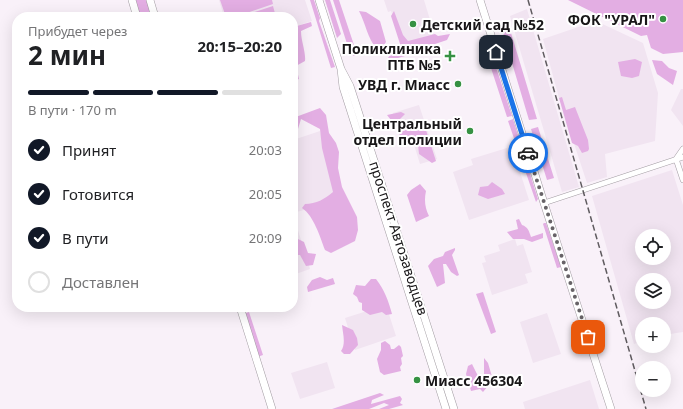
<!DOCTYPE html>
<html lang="ru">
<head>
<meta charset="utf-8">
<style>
  body { margin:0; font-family:"Noto Sans",sans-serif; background:#f2f2f2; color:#202124; height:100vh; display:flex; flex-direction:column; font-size:15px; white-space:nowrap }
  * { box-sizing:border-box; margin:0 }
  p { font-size:13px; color:#757577 }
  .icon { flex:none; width:22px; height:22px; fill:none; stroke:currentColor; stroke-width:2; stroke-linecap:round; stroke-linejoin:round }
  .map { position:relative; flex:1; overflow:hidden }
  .side { position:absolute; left:12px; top:12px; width:286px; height:300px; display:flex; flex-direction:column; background:#fff; border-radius:16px; box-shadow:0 4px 16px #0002 }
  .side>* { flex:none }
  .controls { position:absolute; left:635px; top:229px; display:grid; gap:8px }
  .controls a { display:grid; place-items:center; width:36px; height:36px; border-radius:50%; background:#fff; box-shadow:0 4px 16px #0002; font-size:20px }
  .pin { position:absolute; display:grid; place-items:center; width:34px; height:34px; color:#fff; margin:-17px; border-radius:8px; box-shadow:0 2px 6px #0006 }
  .courier { position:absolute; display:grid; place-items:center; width:40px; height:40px; margin:-20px; border:3px solid #1a73e8; border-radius:50%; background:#fff; color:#222; box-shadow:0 1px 5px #0007 }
  .overview em { font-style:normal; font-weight:700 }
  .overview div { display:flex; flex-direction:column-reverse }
  .overview { display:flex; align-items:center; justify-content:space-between; height:68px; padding:0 16px }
  h1 { font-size:26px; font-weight:700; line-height:30px }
  .bar { display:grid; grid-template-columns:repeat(4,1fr); gap:6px 4px; align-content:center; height:48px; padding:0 16px }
  .bar i { height:5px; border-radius:3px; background:#e0e0e0 }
  .bar .on { background:#111827 }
  .bar p { grid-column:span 4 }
  ol { padding:0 16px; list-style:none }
  li { display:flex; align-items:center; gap:12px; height:44px }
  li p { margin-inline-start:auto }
  li .icon { padding:4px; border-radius:50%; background:#111827; color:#fff; stroke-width:4 }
  li:last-child { color:#757577 }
  li i { width:22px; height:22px; border:2px solid #e0e0e0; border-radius:50% }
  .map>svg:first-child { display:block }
  .built { fill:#f1e4f1; fill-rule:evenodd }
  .green { fill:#e3aee3 }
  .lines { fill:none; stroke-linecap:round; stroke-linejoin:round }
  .minor-casing { stroke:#a39da3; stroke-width:6 }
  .major-casing { stroke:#a39da3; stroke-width:8 }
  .minor { stroke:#fff; stroke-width:5 }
  .major { stroke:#fff; stroke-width:7 }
  .rail { stroke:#5f5b5f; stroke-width:1.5; stroke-dasharray:6 3; stroke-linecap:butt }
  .done { stroke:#676367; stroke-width:4; stroke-dasharray:0 7.2 }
  .route { stroke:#1a73e8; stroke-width:5 }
  .poi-dot { fill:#369143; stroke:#fff; stroke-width:1.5 }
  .labels { text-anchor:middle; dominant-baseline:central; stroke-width:4; stroke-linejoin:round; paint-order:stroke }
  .poi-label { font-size:14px; font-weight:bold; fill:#181618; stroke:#fff; text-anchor:end }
  .street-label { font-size:14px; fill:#181618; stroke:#fff }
</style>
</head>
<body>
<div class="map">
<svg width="683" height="409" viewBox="0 0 683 409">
  <rect width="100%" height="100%" fill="#f9f1f9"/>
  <path class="built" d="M219 0H305L312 21 293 27V17H224Z
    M384 0H424L435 36 403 46 391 11 388 12Z
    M527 9 579 187 562 192 510 16Z
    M596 21 643 43 658 93 655 141 605 154 607 177 587 183 559 98 543 39Z
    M681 89H683V126L671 110Z
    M419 105 437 159 420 164 411 135 401 138 393 113Z
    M320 131 346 215 314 207 293 213V140Z
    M507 148 508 151 513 150 529 200 469 220 453 172 473 165 471 159Z
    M672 170 683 205V332L664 335V324H642V341L634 344 592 196ZM642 236H664V258H642ZM642 280H664V302H642Z
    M297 227 310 269 293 275V228Z
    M515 239 517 246 523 244 532 272 525 274 528 283 492 295 482 263 486 262 484 256 500 251 498 245Z
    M386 305 396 336 355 350 345 318Z
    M547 313 561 354 533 363 520 322Z
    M327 362 335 388 300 399 291 373Z
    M590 380 599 409H525L523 402Z"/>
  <path class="green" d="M135 0H147L152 17H140Z
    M220 0H272L273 4 235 17H226Z
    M310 0H314L320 18 319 21 335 67 331 68Z
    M325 0H330L341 34 337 38Z
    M333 0H339L357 54 355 56H353L351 50H349Z
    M568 0H683V52L663 54 651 48 647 35 641 36Z
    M273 6 276 17H240Z
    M359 11 366 12 380 21 386 42 382 48 377 49C367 38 366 24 359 11Z
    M394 11 403 35 408 41 435 34 438 36 450 34 447 40 423 48 412 54 398 58 392 63 388 58 392 52 401 47 391 16Z
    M311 22 312 26 301 31C301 41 306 52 305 61L296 66 299 79 294 81 293 27Z
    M508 23 537 119 529 120 501 26Z
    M487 37 495 63 490 65 481 39Z
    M635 59 642 62 639 76 632 78 621 76 618 62Z
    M652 60 662 61 669 68 677 71 673 85 657 74Z
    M496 67 512 116 507 117 491 68Z
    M562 97 566 110 575 107 588 140 589 149 588 151 582 153 578 146 572 143 559 98Z
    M320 108 326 115 329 133 336 143 339 152 338 168 342 187 357 217 358 230 355 241 331 253 325 250C320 237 314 216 302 208L305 204C316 204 325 199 333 192L322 148 320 129 301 119 298 129 293 133V118Z
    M401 112 405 114 400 119 404 129 424 124 436 161 432 163 419 154 418 145 407 141 399 140 397 137 401 133C398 125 392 122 387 115Z
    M513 119 538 199 536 202 508 121Z
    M538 127 554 178 547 180 531 129Z
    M492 182 502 189 505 194 488 199 478 195 480 187 488 186Z
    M420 184 426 191C424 200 425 208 429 216L416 222 407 195 411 190Z
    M519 219 522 225C528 227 529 231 531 237L543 233V238L532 242 524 239H513L507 232 518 229 516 220Z
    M544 223H546L561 267 557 268 543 224Z
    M293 234 296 238 304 242 308 253 316 254 313 265 306 266 300 255H293Z
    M455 248V250L452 255 459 275 457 276 451 272 446 264H443L445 283 437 287 428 266 434 259 443 256 445 252Z
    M320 277 327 280 333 278 335 284 308 292 307 287 312 280Z
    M371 279H376C384 289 389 302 392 314L386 315 382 312 370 315 362 310V303L359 302 357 297 353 294 356 285 365 286Z
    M483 292 496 332 491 334 476 294Z
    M249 312 263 355 257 357 243 314Z
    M342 325 353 330 357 338 358 345 350 354H344L341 351C346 344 343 334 342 325Z
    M385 341 390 345 391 349H394L399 345 401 347 403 356 401 358 402 364 400 367 401 371 384 375 380 372 377 359 381 350V343Z
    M484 358 488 363 493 380 483 392 480 389 471 391 466 374 468 366 472 364 477 374 479 377 484 374Z
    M380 393 384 395 372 400 371 404 400 396 402 399 400 403 403 405 389 409H379L389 405 384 403 369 409H332Z"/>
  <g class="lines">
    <defs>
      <path id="minor" d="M683 149 676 159 683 180
        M544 203 683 157"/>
      <path id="major" d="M132 0 137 17
        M150 0 155 17
        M319 0 341 69 343 87 446 409
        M480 0 544 203 611 409
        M341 69 350 86 454 409
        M240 307 272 409"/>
    </defs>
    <use href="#minor" class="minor-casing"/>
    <use href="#major" class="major-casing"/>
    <use href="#minor" class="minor"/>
    <use href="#major" class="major"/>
    <path class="rail" d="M528 0 646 409"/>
  </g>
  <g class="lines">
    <path class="done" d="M528 153 588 337"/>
    <path class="route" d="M496 52 528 153"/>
  </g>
  <g class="poi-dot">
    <circle cx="663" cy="19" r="4"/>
    <circle cx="413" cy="24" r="4"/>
    <path d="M448 50h4v4h4v4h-4v4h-4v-4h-4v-4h4z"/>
    <circle cx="458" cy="84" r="4"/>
    <circle cx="470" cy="131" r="4"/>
    <circle cx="417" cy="380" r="4"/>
  </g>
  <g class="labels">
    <g class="poi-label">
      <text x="655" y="19">ФОК "УРАЛ"</text>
      <text x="421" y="24" text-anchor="start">Детский сад №52</text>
      <text x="441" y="48">Поликлиника<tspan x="441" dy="16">ПТБ №5</tspan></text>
      <text x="450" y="84">УВД г. Миасс</text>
      <text x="462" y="123">Центральный<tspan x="462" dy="16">отдел полиции</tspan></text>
      <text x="425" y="380" text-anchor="start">Миасс 456304</text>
    </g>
    <g class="street-label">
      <text transform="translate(399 238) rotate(72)">проспект Автозаводцев</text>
    </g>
  </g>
</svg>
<div class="controls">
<a><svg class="icon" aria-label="locate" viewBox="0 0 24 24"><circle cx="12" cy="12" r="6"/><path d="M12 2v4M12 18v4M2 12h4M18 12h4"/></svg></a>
<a><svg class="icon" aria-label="layers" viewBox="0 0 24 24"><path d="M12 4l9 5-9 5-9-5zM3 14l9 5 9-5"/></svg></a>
<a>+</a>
<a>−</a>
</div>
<div class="pin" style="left:588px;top:337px;background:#ea580c"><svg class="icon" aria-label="bag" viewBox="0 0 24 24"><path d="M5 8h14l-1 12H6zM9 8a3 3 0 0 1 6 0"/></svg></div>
<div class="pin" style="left:496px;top:52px;background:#1f2937"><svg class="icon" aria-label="home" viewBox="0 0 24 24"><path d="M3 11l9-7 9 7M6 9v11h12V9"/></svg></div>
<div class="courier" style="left:528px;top:153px"><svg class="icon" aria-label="car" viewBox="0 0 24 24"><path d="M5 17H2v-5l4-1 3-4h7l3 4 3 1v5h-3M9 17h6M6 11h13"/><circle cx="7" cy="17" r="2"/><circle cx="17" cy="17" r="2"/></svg></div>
<section class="side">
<div class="overview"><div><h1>2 мин</h1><p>Прибудет через</p></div><em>20:15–20:20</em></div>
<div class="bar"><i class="on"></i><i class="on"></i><i class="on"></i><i></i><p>В пути · 170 m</p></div>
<ol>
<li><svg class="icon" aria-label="check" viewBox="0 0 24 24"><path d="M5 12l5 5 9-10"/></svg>Принят<p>20:03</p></li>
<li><svg class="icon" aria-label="check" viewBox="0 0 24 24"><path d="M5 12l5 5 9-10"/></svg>Готовится<p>20:05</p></li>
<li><svg class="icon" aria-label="check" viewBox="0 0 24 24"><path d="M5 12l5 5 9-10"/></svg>В пути<p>20:09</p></li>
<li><i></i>Доставлен</li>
</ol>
</section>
</div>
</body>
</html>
